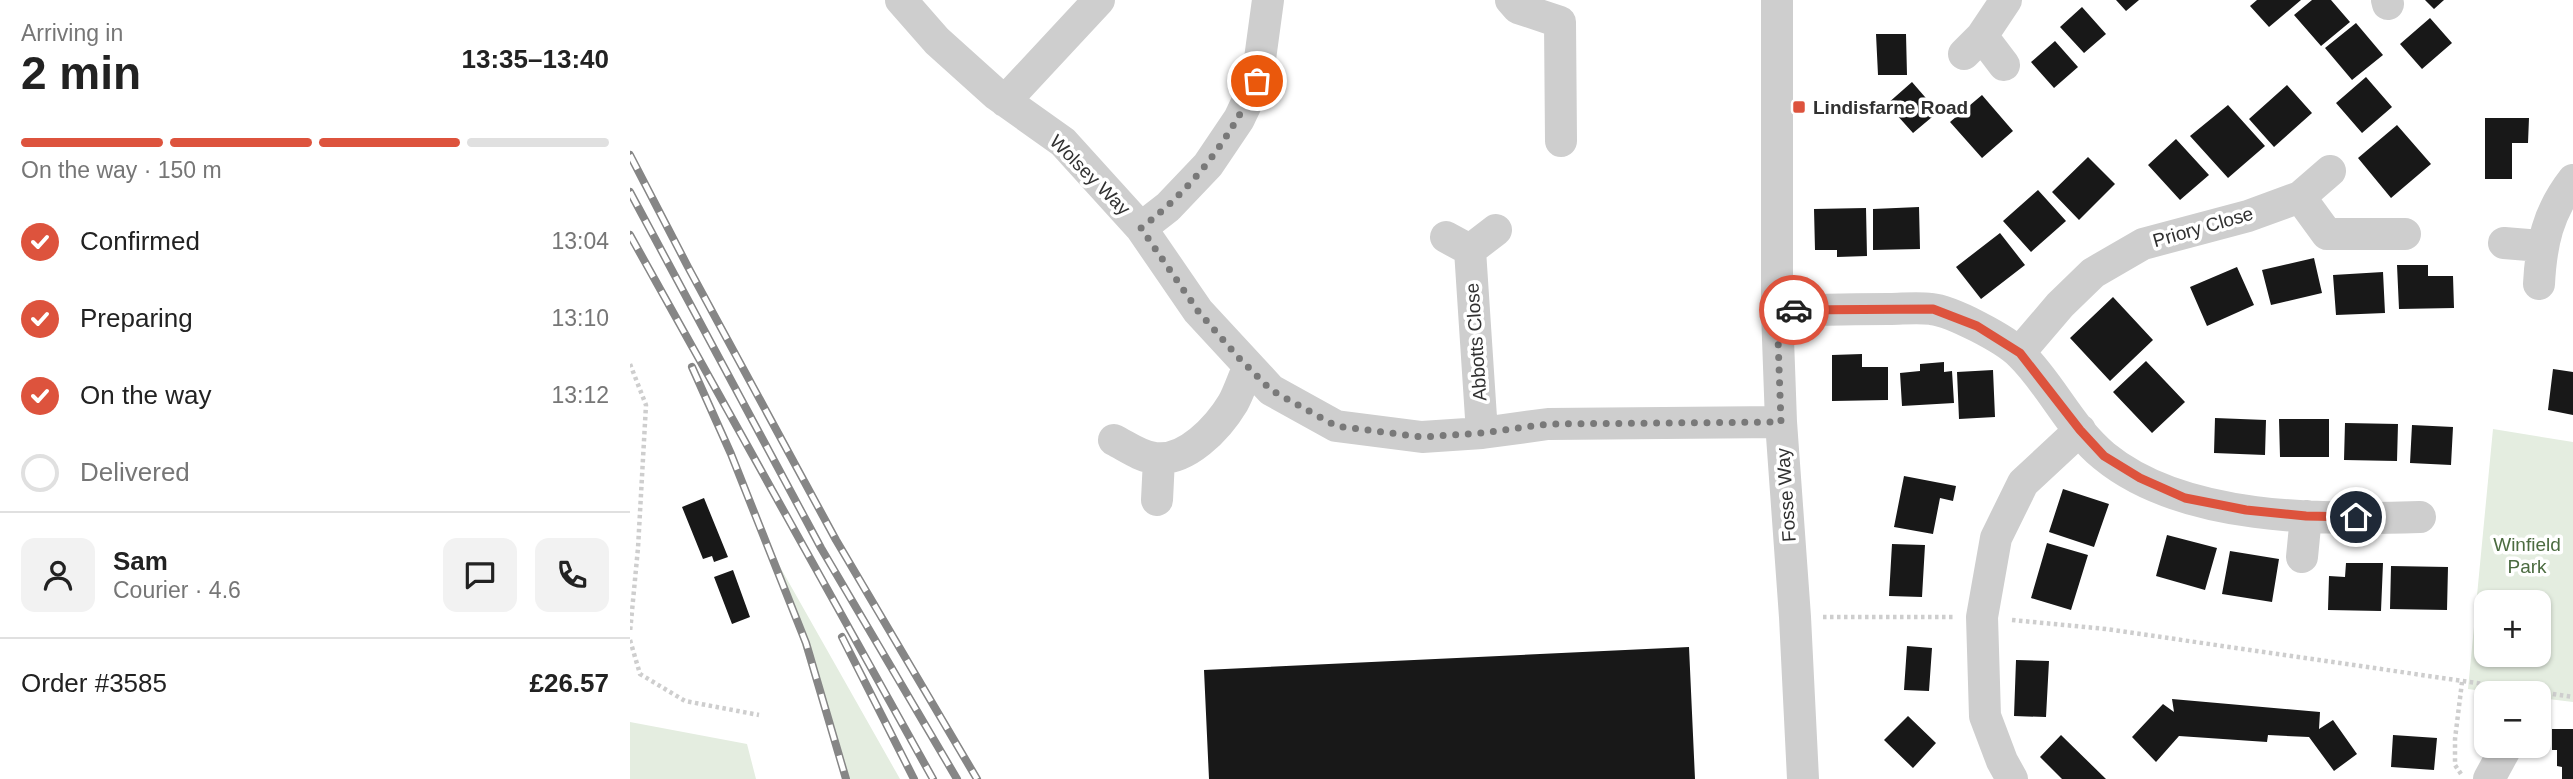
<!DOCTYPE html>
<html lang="en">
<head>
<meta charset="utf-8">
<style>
  body { margin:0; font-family:Helvetica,sans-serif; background:#f2f2f2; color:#222; height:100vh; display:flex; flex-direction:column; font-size:26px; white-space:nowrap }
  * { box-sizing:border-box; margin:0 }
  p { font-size:23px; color:#767676 }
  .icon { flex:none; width:38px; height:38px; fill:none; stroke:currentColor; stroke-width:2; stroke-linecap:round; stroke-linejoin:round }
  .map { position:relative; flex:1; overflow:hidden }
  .drawer { display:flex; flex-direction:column; background:#fff; width:630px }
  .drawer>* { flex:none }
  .controls { position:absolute; left:1844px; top:590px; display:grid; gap:14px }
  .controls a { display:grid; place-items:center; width:77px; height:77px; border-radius:14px; background:#fff; box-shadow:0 2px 5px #0004; font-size:35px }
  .pin { position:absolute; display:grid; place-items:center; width:60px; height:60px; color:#fff; margin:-30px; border:4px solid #fff; border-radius:50%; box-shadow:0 2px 7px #0007 }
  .courier { position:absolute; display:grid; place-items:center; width:70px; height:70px; margin:-35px; border:5px solid #dd533d; border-radius:50%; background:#fff; color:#222; box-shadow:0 2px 9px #0007 }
  .summary em { font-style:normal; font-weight:700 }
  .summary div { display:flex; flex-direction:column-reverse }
  .summary { display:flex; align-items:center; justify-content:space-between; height:119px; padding:0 21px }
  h1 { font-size:46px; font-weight:700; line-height:52px }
  .bar { display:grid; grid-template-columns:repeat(4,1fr); gap:10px 7px; align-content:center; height:84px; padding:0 21px }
  .bar i { height:9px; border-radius:5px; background:#e0e0e0 }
  .bar .on { background:#dd533d }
  .bar p { grid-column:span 4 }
  .line { display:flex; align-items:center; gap:18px; padding:0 21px; border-top:2px solid #e0e0e0 }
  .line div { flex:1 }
  .round { display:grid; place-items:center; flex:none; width:74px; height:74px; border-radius:14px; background:#f2f2f2 }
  ol { padding:0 21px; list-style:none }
  li { display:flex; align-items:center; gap:21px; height:77px }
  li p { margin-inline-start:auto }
  li .icon { padding:7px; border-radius:50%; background:#dd533d; color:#fff; stroke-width:4 }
  li:last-child { color:#767676 }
  li i { width:38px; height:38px; border:4px solid #e0e0e0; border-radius:50% }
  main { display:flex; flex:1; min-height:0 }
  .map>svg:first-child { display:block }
  .green { fill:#e4ede0; fill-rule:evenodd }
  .building { fill:#181818 }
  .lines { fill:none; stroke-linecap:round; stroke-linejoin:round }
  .path { stroke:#cecece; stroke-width:4.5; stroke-dasharray:3.5 3.5; stroke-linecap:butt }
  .minor { stroke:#cecece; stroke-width:32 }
  .rail-casing { stroke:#868686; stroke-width:8 }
  .rail { stroke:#fff; stroke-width:5; stroke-dasharray:16; stroke-linecap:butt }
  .done { stroke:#797979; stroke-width:7; stroke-dasharray:0 12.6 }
  .route { stroke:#dd533d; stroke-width:9 }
  .poi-dot { fill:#dd533d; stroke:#fff; stroke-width:2.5 }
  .labels { text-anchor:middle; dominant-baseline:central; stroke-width:7; stroke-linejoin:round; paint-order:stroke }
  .poi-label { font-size:19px; font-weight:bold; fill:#313131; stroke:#fff; text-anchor:start }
  .street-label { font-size:19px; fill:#313131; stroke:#fff }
  .park-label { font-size:19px; fill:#4b6b40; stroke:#fff }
</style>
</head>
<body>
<main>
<section class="drawer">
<div class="summary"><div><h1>2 min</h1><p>Arriving in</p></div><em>13:35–13:40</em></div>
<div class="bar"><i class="on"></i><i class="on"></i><i class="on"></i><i></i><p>On the way · 150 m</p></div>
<ol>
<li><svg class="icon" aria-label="check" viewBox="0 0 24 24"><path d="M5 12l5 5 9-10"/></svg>Confirmed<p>13:04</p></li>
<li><svg class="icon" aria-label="check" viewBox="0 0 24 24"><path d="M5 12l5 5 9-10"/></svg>Preparing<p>13:10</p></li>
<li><svg class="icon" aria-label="check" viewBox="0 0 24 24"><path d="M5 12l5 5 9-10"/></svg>On the way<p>13:12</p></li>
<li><i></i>Delivered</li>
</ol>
<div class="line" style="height:126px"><a class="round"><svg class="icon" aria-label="person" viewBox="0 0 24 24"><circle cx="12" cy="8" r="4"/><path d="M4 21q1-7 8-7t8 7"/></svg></a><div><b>Sam</b><p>Courier · 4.6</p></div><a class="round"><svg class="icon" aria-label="chat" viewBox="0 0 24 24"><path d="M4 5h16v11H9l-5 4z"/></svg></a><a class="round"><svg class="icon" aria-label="phone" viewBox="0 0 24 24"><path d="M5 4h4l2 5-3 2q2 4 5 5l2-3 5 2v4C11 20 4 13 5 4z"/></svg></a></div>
<div class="line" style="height:91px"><div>Order #3585</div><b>£26.57</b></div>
</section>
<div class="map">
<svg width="1943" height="779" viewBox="0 0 1943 779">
  <rect width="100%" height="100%" fill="#fff"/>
  <path class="green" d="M1863 429 1943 442V702L1909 698V693H1868L1838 689ZM1857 602H1909V654H1857Z
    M145 558 270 779H214Z
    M0 722 117 744 126 779H0Z"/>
  <path class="building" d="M1486 0H1509L1496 11Z
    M1627 0H1671L1639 27 1620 6Z
    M1682 0H1701L1720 22 1691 46 1664 15Z
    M1795 0H1814L1804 9Z
    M1452 7 1476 34 1454 53 1430 27Z
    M1800 18 1822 43 1792 69 1770 44Z
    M1726 23 1753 55 1722 80 1695 48Z
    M1246 34H1276L1277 75H1248Z
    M1425 41 1448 67 1424 88 1401 62Z
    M1736 77 1762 107 1732 133 1706 103Z
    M1282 82 1308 112 1283 133 1257 104Z
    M1657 85 1682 113 1644 147 1619 119Z
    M1352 95 1383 131 1352 158 1320 122Z
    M1598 105 1635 146 1598 178 1560 136Z
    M1855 118H1899L1898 143H1882V179H1855Z
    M1767 125 1801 164 1761 198 1728 158Z
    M1546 139 1579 175 1550 200 1518 165Z
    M1458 157 1485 184 1449 220 1422 192Z
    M1408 190 1436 221 1401 252 1373 221Z
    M1289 207 1290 249 1243 250V209Z
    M1236 208 1237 256 1207 257V250H1185L1184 209Z
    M1370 233 1395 265 1351 299 1326 267Z
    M1684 258 1692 293 1641 305 1632 270Z
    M1767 265H1798V276H1823L1824 308 1769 309Z
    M1607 267 1624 305 1577 326 1560 287Z
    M1753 272 1755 313 1706 315 1703 275Z
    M1483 297 1523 340 1480 381 1440 338Z
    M1232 354V367H1258V400L1202 401V355Z
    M1516 361 1555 402 1522 433 1483 392Z
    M1314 362V372L1322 371 1324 403 1272 406 1270 373 1290 371V364Z
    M1923 369 1943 372V415L1918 410Z
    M1363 370 1365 417 1329 419 1327 372Z
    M1585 418 1636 420 1635 455 1584 453Z
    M1649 419H1699V457H1650Z
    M1715 423 1768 424 1767 461 1714 460Z
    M1782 425 1823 427 1821 465 1780 463Z
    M1274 476 1326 486 1323 501 1310 498 1303 534 1264 527Z
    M1433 489 1479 504 1464 547 1419 532Z
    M74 498 98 557 84 562 82 556 73 559 52 507Z
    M1537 535 1587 548 1575 590 1526 576Z
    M1417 543 1458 555 1441 610 1401 598Z
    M1262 544 1295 545 1292 597 1259 596Z
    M1600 551 1649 559 1642 602 1592 594Z
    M1716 563H1753L1751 611 1698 610 1699 576 1715 577Z
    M1761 566 1818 567 1817 610 1760 609Z
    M103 570 120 617 102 624 84 577Z
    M1277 646 1302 648 1299 691 1274 690Z
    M1059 647 1065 779H579L574 670Z
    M1386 660 1419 661 1416 717 1384 716Z
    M1542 699 1690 712 1689 729 1703 720 1727 754 1704 771 1679 737 1638 735 1637 742 1549 736 1526 762 1502 737 1533 704 1544 712Z
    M1278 716 1306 743 1283 768 1254 740Z
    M1922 729H1943V779H1932V767L1927 766V750H1922Z
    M1431 735 1476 779H1432L1410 757Z
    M1763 735 1807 738 1804 770 1761 767Z"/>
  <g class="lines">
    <path class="path" d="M0 364 16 405 8 548 0 632
      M1193 617H1325
      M1382 620 1476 629 1943 697
      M0 640 10 674 55 701 129 715
      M1831 774 1825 765V739L1832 682"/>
    <path class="minor" d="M271 0 307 41 367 95 433 142 511 228 568 311 641 390 706 426 792 437 852 433 918 424 1151 422
      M881 0 888 8 930 22 931 141
      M1147 0V311L1151 422 1165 617 1173 779
      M1757 0 1758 4
      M1352 36 1374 65
      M1334 54 1352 36 1376 0
      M375 101 469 0
      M1670 197 1697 234H1775
      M511 228 538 207 578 165 609 119 627 81 638 0
      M816 237 840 250 866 230
      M1874 243 1911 246
      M840 250 852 433
      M1909 284C1911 244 1918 212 1943 180
      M1147 311C1184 310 1222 309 1259 309 1272 309 1287 307 1301 309 1322 311 1375 339 1390 354 1421 384 1440 428 1474 456 1553 521 1693 520 1790 517
      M1389 353 1430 305 1463 273 1513 244 1618 216 1670 197 1700 171
      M484 440C496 446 511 457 525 458 556 462 588 428 603 403 609 392 613 379 618 368
      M527 500 529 459
      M1672 557 1676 516
      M1382 779 1372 761 1355 716 1352 617 1366 538 1393 483 1450 430
      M1859 779 1877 746"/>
    <defs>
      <path id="rail" d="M0 155 58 267 206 540 347 779
        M0 192 191 548 327 779
        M0 235 303 779
        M62 367 101 454 176 643 216 779
        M212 637 284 779"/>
    </defs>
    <use href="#rail" class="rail-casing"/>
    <use href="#rail" class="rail"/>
  </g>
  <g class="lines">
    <path class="done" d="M627 81C598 142 564 187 511 228L568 311 608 357 641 390 706 426 792 437 852 433 918 424 1151 422 1147 311 1164 310"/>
    <path class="route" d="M1164 310 1303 309 1347 326 1390 353 1450 430 1474 456 1510 478 1555 498 1616 510 1676 516 1726 517"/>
  </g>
  <rect class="poi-dot" x="1162" y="100" width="14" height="14" rx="3.5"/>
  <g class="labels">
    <g class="poi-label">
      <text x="1183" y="107">Lindisfarne Road</text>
    </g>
    <g class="street-label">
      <text transform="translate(460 175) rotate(45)">Wolsey Way</text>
      <text transform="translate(1573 227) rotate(-16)">Priory Close</text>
      <text transform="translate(846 342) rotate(-94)">Abbotts Close</text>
      <text transform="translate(1156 495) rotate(-94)">Fosse Way</text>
    </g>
    <g class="park-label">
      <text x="1897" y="544">Winfield<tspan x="1897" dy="22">Park</tspan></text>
    </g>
  </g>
</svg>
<div class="controls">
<a>+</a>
<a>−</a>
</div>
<div class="pin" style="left:627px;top:81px;background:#ea580c"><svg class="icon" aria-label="bag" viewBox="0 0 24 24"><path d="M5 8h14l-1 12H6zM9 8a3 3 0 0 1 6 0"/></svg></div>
<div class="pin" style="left:1726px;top:517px;background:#1f2937"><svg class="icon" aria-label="home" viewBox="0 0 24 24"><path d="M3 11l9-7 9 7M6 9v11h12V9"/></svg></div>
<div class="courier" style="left:1164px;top:310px"><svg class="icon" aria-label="car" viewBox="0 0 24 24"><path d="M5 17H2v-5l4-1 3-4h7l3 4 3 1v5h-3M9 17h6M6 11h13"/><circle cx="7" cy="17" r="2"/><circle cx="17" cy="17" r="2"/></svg></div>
</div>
</main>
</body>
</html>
